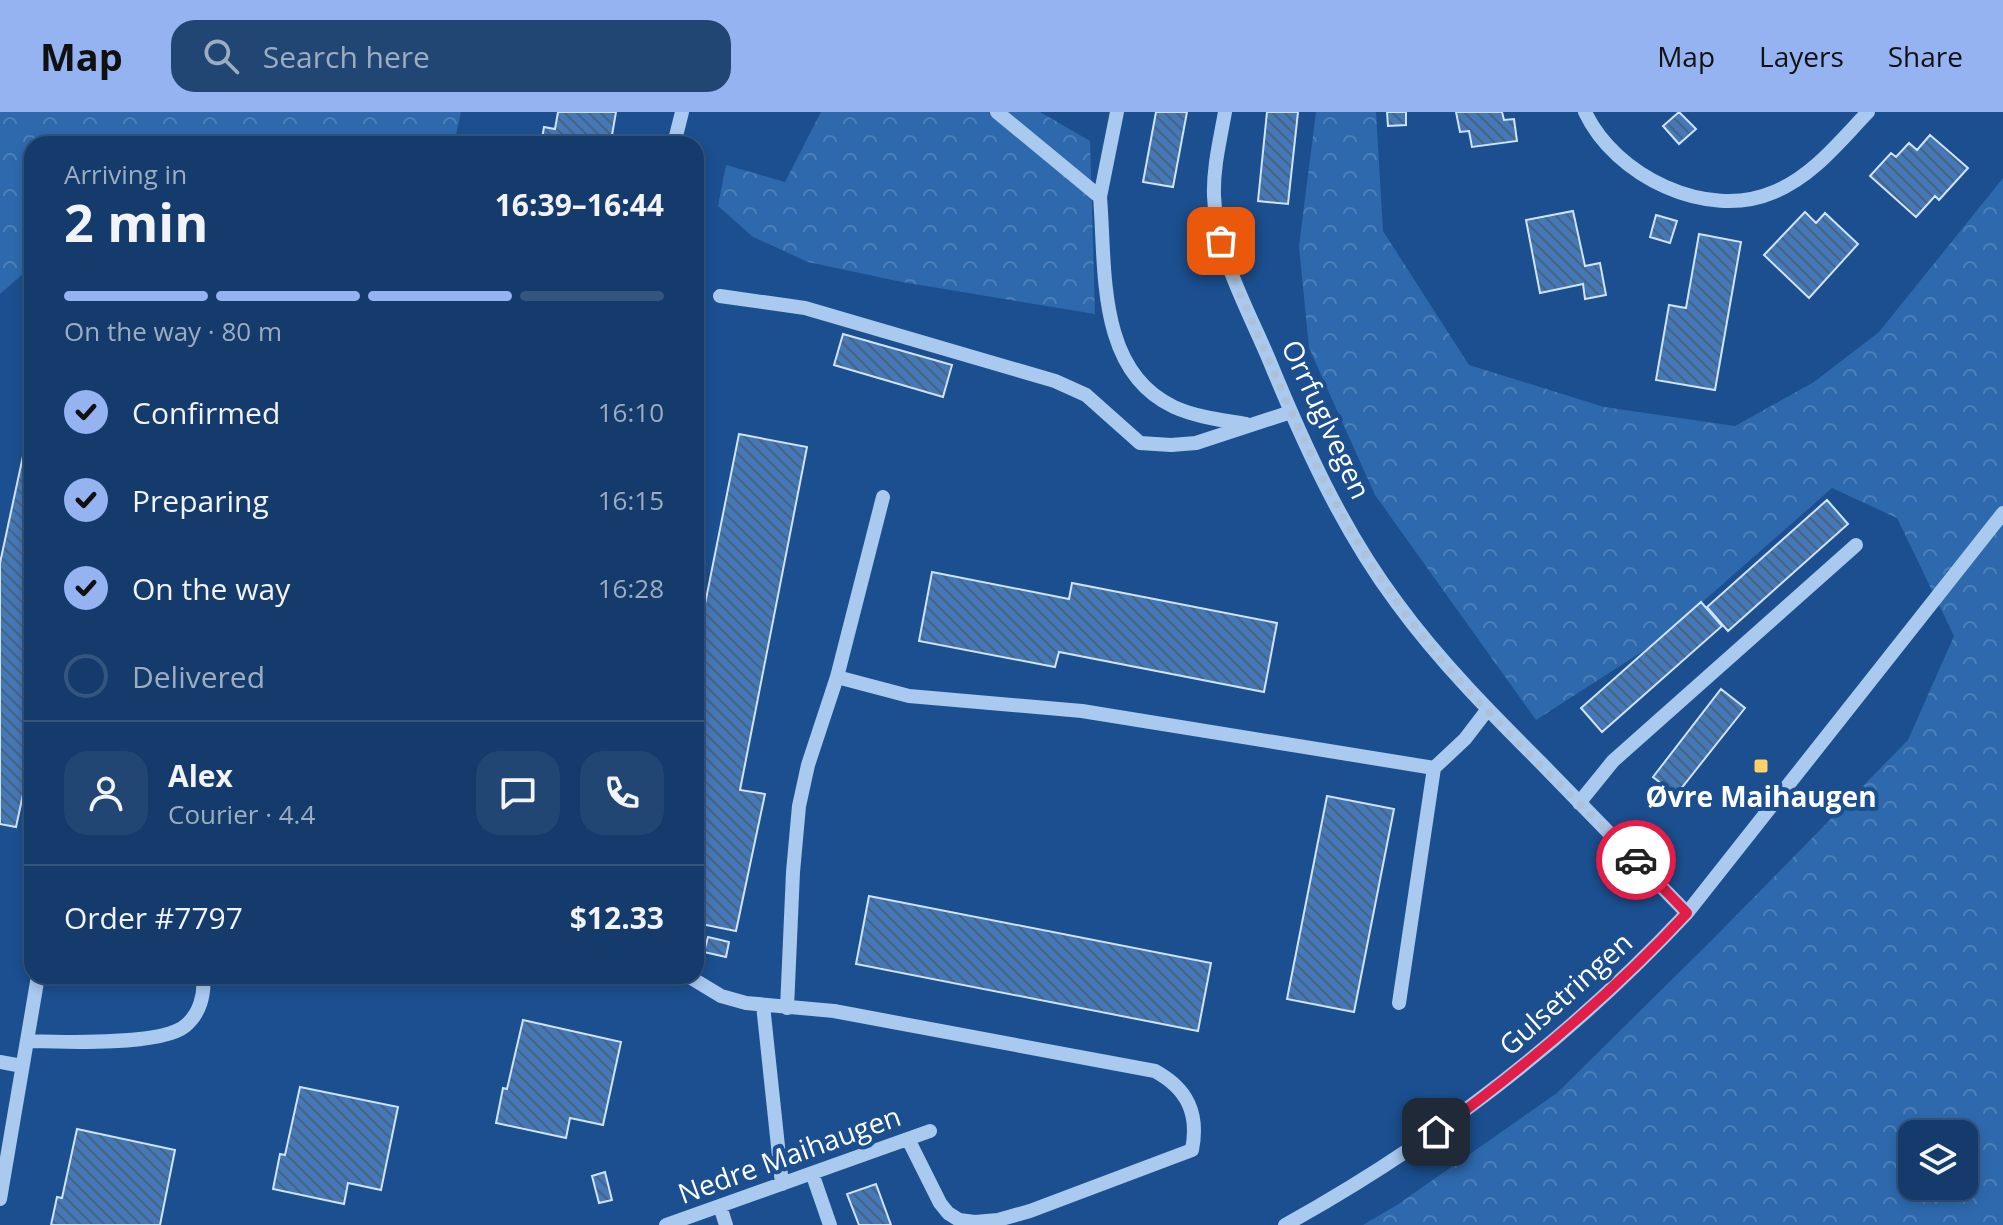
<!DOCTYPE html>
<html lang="en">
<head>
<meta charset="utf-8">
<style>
  body { margin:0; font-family:"Open Sans",sans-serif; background:#214673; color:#f1f3f6; height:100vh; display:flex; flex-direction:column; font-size:30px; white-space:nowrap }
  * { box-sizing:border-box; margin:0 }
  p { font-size:26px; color:#9dadc1 }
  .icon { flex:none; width:44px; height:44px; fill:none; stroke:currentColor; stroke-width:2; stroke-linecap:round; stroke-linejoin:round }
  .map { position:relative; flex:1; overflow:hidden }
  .details { position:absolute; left:24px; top:24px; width:680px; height:848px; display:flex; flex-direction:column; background:#143b6b; border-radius:24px; box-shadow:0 4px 12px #0003,0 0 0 2px #33557e }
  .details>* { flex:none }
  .tools { position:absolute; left:1898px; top:1008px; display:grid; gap:16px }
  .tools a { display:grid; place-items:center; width:80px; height:80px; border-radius:16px; background:#143b6b; box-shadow:0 4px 12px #0003,0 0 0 2px #33557e; font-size:40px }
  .pin { position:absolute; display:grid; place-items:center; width:68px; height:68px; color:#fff; margin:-34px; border-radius:16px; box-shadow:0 4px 12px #0006 }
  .courier { position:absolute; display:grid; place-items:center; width:80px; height:80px; margin:-40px; border:6px solid #e11d48; border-radius:50%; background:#fff; color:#222; box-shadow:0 2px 10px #0007 }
  .summary em { font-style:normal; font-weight:700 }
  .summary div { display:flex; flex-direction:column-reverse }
  .summary { display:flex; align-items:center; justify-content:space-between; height:136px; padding:0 40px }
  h1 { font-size:52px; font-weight:700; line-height:60px }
  .bar { display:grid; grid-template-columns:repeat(4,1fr); gap:12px 8px; align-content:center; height:96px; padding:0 40px }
  .bar i { height:10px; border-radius:6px; background:#33557e }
  .bar .current { background:#95b2f1 }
  .bar p { grid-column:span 4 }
  .line { display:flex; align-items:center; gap:20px; padding:0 40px; border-top:2px solid #33557e }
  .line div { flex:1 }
  .round { display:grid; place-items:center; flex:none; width:84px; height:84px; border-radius:24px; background:#214673 }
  ol { padding:0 40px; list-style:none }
  li { display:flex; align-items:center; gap:24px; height:88px }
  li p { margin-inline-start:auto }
  li .icon { padding:8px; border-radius:50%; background:#95b2f1; color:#111; stroke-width:4 }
  li:last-child { color:#9dadc1 }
  li i { width:44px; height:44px; border:4px solid #33557e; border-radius:50% }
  header { display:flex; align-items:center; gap:48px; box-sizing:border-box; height:112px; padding:0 40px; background:#95b2f1; color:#111 }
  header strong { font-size:38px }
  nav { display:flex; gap:44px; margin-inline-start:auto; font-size:28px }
  .search { width:560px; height:72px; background:#214673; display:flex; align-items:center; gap:20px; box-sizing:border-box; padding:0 28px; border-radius:24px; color:#9dadc1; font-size:30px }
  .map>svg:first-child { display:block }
  .forest { fill:url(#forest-crowns); fill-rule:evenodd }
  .building { fill:url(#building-back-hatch); stroke:#cfe3fa; stroke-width:2 }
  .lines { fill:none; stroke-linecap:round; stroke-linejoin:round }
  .minor { stroke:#a9c9ee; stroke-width:14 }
  .done { stroke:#afc1d8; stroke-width:8; stroke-dasharray:0 14.4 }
  .route { stroke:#e11d48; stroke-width:10 }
  .poi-dot { fill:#ffd166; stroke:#1b4f8f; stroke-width:3 }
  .labels { text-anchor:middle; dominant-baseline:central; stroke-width:8; stroke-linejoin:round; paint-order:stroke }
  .street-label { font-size:28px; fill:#fff; stroke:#1b4f8f }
  .poi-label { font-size:28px; font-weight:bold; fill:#fff; stroke:#1b4f8f }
</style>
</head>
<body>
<header>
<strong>Map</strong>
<div class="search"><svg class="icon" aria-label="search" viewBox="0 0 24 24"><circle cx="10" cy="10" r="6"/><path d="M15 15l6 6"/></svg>Search here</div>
<nav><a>Map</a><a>Layers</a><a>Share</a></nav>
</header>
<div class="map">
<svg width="2003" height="1113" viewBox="0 0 2003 1113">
  <defs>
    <pattern id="forest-crowns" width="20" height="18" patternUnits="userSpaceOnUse" patternTransform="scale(2)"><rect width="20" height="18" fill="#2e69ad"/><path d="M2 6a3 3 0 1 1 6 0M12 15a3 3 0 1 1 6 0" fill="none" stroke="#4d80b9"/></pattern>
    <pattern id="building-back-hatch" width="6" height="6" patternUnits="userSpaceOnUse" patternTransform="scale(2)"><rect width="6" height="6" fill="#4478b7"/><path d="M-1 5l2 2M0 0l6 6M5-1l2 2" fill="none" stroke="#486282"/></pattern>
  </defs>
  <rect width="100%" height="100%" fill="#1b4f8f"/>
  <path class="forest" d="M0 0H461L454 32H32V154L0 182Z
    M821 0H1040L1090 29 1095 202 902 170 808 150 753 125 718 94 726 53 785 70Z
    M1316 0H1376L1383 119 1469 253 1604 295 1735 314 1814 270 1879 220 2003 66V1113H1363L1397 1093 1557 981 1713 827 1908 628 1954 524 1897 406 1832 376 1657 530 1536 608 1375 383 1309 236 1299 134ZM1912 1022H1964V1074H1912Z"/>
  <path class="building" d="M558 0H616L611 29 600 27 599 32H541L544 15 555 17Z
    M1156 0H1187L1173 75 1143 70Z
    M1267 0H1298L1288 92 1258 89Z
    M1387 0H1406V13L1388 14Z
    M1456 0H1502L1504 8 1514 7 1517 29 1472 35 1469 19 1460 20Z
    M1679 0 1696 17 1679 32 1663 14Z
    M1930 23 1968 56 1939 88 1935 84 1916 105 1870 64 1891 41 1896 45 1909 31 1917 38Z
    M1573 99 1585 154 1600 151 1606 183 1585 187 1583 172 1540 181 1526 108Z
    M1805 100 1816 111 1825 101 1858 132 1809 186 1764 143Z
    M1656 103 1677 109 1670 131 1650 125Z
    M1699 122 1741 130 1715 278 1656 268 1669 193 1686 196Z
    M843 222 952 253 943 285 834 253Z
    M32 302V641L16 715 0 712V451Z
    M739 322 807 335 740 678 765 682 736 819 696 811V537Z
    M1827 388 1848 412 1728 519 1707 495Z
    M932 460 1069 487 1072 471 1277 511 1264 580 1059 540 1055 555 919 529Z
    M1701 490 1722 514 1602 620 1581 596Z
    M1721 577 1745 596 1676 683 1653 665Z
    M1327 684 1394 697 1354 900 1287 887Z
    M869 784 1211 851 1198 919 856 852Z
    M708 825 729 830 726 845 704 840Z
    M523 908 621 930 603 1013 570 1006 566 1026 496 1011 503 976 507 977Z
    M300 975 398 995 381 1078 348 1071 344 1092 273 1077 280 1042 285 1043Z
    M77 1017 175 1038 160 1113H51L57 1085 62 1086Z
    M605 1060 612 1088 599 1091 592 1064Z
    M876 1072 891 1113H859L847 1082Z"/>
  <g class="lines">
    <path class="minor" d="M997 0 1100 85C1106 156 1096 259 1174 295 1196 305 1222 308 1246 312
      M1225 0C1220 28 1213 56 1214 84 1216 143 1248 197 1270 250 1304 333 1343 419 1397 491 1440 550 1492 602 1543 653 1591 703 1639 752 1687 801
      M1585 0C1615 64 1707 109 1774 80 1813 64 1840 29 1868 0
      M674 32 682 0
      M1100 85 1117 0
      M720 184 805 196 1055 269 1086 283 1140 331 1171 333 1196 331 1291 300
      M837 565 909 584 1082 599 1434 656
      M1579 691 1613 649 1856 433
      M688 864 721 884 746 891 834 899 1155 959C1188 977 1199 1002 1192 1038L1030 1099 998 1108 975 1110 959 1108 948 1101 940 1091 908 1027
      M1399 891 1434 656 1465 627 1488 597
      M763 893 782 1072
      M787 896 793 760 799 694 808 653 837 565 883 385
      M27 929C60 930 161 934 185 914 200 902 205 882 203 864
      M0 950 22 954
      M812 1061 830 1113
      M0 1087 38 864
      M720 1094 726 1113
      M666 1113 930 1019
      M1285 1113C1435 1030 1570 926 1687 801L2003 401"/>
  </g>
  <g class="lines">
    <path class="done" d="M1221 129 1225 146C1276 262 1321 385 1396 489 1464 585 1554 665 1636 748"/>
    <path class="route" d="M1436 1020C1526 954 1610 884 1687 801L1636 748"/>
  </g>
  <rect class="poi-dot" x="1753" y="646" width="16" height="16" rx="4"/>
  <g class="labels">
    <g class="street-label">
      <text transform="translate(1327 307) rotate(65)">Orrfuglvegen</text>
      <text transform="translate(1565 881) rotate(-42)">Gulsetringen</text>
      <text transform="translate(789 1042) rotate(-20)">Nedre Maihaugen</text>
    </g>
    <g class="poi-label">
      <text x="1761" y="684">Øvre Maihaugen</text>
    </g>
  </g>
</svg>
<div class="tools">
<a><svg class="icon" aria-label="layers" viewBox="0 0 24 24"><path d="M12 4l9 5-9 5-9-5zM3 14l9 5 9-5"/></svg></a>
</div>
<div class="pin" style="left:1221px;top:129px;background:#ea580c"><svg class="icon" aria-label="bag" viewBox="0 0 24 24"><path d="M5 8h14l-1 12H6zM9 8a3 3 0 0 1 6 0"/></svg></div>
<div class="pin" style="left:1436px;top:1020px;background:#1f2937"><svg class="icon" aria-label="home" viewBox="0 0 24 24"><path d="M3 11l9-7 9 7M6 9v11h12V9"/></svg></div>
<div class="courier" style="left:1636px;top:748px"><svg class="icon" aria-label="car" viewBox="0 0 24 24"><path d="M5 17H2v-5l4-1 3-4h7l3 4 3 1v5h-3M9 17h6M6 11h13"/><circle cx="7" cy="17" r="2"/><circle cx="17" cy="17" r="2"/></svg></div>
<section class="details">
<div class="summary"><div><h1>2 min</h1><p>Arriving in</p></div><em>16:39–16:44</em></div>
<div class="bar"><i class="current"></i><i class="current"></i><i class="current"></i><i></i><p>On the way · 80 m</p></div>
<ol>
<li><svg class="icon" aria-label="check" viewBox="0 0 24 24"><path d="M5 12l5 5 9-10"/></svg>Confirmed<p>16:10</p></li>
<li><svg class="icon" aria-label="check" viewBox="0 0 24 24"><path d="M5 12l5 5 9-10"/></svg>Preparing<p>16:15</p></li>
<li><svg class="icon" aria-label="check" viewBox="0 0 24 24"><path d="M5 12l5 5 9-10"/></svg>On the way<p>16:28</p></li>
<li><i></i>Delivered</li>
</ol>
<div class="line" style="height:144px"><a class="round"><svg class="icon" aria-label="person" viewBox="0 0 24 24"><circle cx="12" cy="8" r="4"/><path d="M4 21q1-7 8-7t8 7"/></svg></a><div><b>Alex</b><p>Courier · 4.4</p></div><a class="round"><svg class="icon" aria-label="chat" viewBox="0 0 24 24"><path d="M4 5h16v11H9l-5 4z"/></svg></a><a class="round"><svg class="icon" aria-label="phone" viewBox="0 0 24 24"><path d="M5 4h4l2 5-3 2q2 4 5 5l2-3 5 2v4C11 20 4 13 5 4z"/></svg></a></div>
<div class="line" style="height:104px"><div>Order #7797</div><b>$12.33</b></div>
</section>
</div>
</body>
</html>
